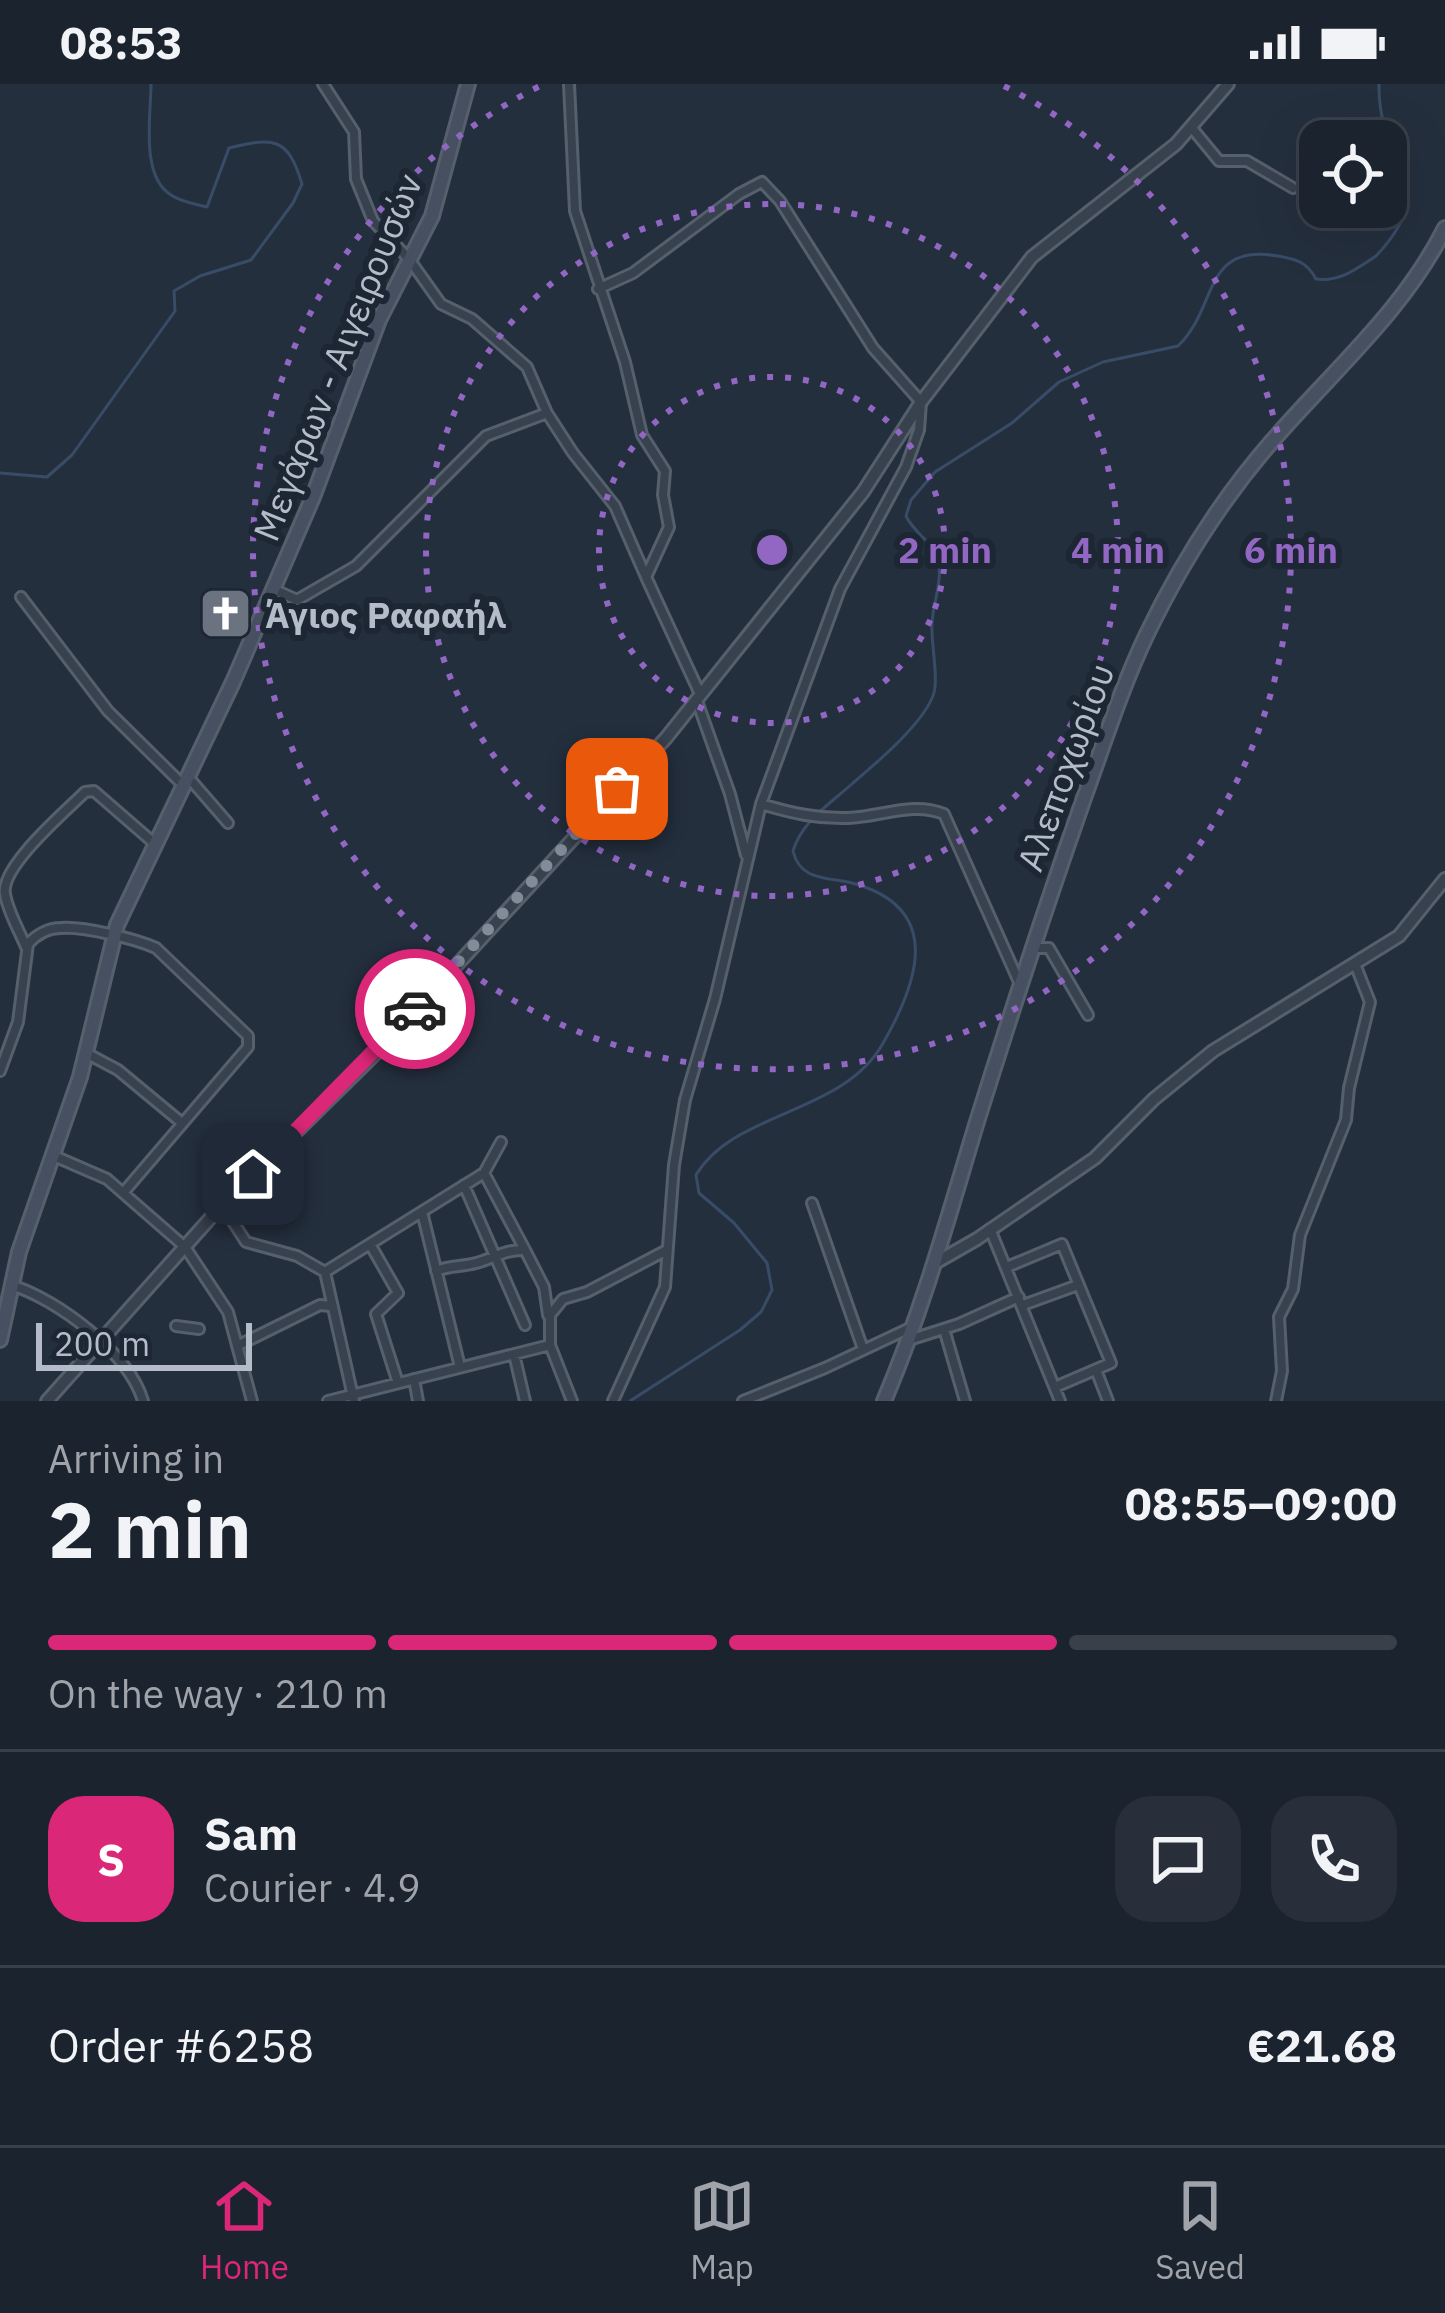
<!DOCTYPE html>
<html lang="en">
<head>
<meta charset="utf-8">
<style>
  body { margin:0; font-family:"IBM Plex Sans",sans-serif; background:#282f3a; color:#f1f3f6; height:100vh; display:flex; flex-direction:column; font-size:45px; white-space:nowrap }
  * { box-sizing:border-box; margin:0 }
  p { font-size:39px; color:#a0a4aa }
  .icon { flex:none; width:66px; height:66px; fill:none; stroke:currentColor; stroke-width:2; stroke-linecap:round; stroke-linejoin:round }
  .map { position:relative; height:1317px; overflow:hidden }
  .drawer { display:flex; flex-direction:column; background:#1b232e; flex:1 }
  .drawer>* { flex:none }
  .buttons { position:absolute; left:1299px; top:36px; display:grid; gap:24px }
  .buttons a { display:grid; place-items:center; width:108px; height:108px; border-radius:24px; background:#1b232e; box-shadow:0 12px 48px #0002,0 0 0 3px #39404a; font-size:60px }
  .scale { position:absolute; left:36px; bottom:30px; width:216px; box-sizing:border-box; padding-left:12px; border:6px solid #b4bcc9; border-top:0; font-size:33px; line-height:42px; white-space:nowrap; color:#b4bcc9; -webkit-text-stroke:9px #1d2633; paint-order:stroke }
  .pin { position:absolute; display:grid; place-items:center; width:102px; height:102px; color:#fff; margin:-51px; border-radius:24px; box-shadow:0 6px 18px #0006 }
  .courier { position:absolute; display:grid; place-items:center; width:120px; height:120px; margin:-60px; border:9px solid #db2777; border-radius:50%; background:#fff; color:#222; box-shadow:0 3px 15px #0007 }
  .headline em { font-style:normal; font-weight:700 }
  .headline div { display:flex; flex-direction:column-reverse }
  .headline { display:flex; align-items:center; justify-content:space-between; height:204px; padding:0 48px }
  h1 { font-size:78px; font-weight:700; line-height:90px }
  .bar { display:grid; grid-template-columns:repeat(4,1fr); gap:18px 12px; align-content:center; height:144px; padding:0 48px }
  .bar i { height:15px; border-radius:9px; background:#39404a }
  .bar .on { background:#db2777 }
  .bar p { grid-column:span 4 }
  .line { display:flex; align-items:center; gap:30px; padding:0 48px; border-top:3px solid #39404a }
  .line div { flex:1 }
  .round { display:grid; place-items:center; flex:none; width:126px; height:126px; border-radius:36px; background:#282f3a }
  .status { display:flex; justify-content:space-between; align-items:center; height:84px; padding:0 60px; background:#1b232e; direction:ltr }
  .status svg { height:33px; fill:currentColor }
  .menu { display:flex; justify-content:space-around; align-items:center; height:168px; border-top:3px solid #39404a; background:#1b232e; font-size:33px; color:#a0a4aa }
  .menu a { display:grid; justify-items:center; gap:6px }
  .menu .on { color:#db2777 }
  .map>svg:first-child { display:block }
  .lines { fill:none; stroke-linecap:round; stroke-linejoin:round }
  .stream { stroke:#394c67; stroke-width:3 }
  .minor-casing { stroke:#565f6c; stroke-width:14 }
  .tertiary-casing { stroke:#565f6c; stroke-width:16 }
  .secondary-casing { stroke:#565f6c; stroke-width:18 }
  .minor { stroke:#38414e; stroke-width:8 }
  .tertiary { stroke:#38414e; stroke-width:10 }
  .secondary { stroke:#465061; stroke-width:12 }
  .done { stroke:#828b98; stroke-width:12; stroke-dasharray:0 21.6 }
  .route { stroke:#db2777; stroke-width:15 }
  .ring { fill:none; stroke:#9266c3; stroke-width:6; stroke-dasharray:6 12 }
  .labels { text-anchor:middle; dominant-baseline:central; stroke-width:12; stroke-linejoin:round; paint-order:stroke }
  .street-label { font-size:36px; fill:#b4bcc9; stroke:#1d2633 }
  .poi-label { font-size:36px; font-weight:bold; fill:#b4bcc9; stroke:#1d2633; text-anchor:start }
  .centre { fill:#9266c3; stroke:#1d2633; stroke-width:6 }
  .ring-label { font-size:36px; text-anchor:middle; font-weight:bold; fill:#9266c3; stroke:#1d2633; stroke-width:12; stroke-linejoin:round; paint-order:stroke }
</style>
</head>
<body>
<div class="status"><b>08:53</b><svg viewBox="0 0 49 12"><path d="M0 12V9h3v3zM5 12V6h3v6zM10 12V3h3v9zM15 12V0h3v12zM26 1h20v11H26zM47 4h2v5h-2z"/></svg></div>
<div class="map">
<svg width="1445" height="1317" viewBox="0 0 1445 1317">
  <rect width="100%" height="100%" fill="#242f3e"/>
  <g class="lines">
    <path class="stream" d="M0 389 47 393 72 371 175 227 174 207 200 192 251 176 293 119 302 100C288 53 274 53 229 64L207 123C196 120 181 118 171 111 140 92 151 31 151 0
      M630 1317 740 1246 761 1228 772 1206 767 1179 734 1139 699 1109 696 1091C734 1027 841 1031 882 961 918 899 945 824 852 799 827 793 800 797 793 767 802 737 831 719 853 699 875 680 933 632 935 603 937 582 931 561 932 539 933 519 943 496 938 476 933 458 914 449 906 432L911 416 935 388 1012 339 1059 298 1103 278 1178 262C1219 223 1201 159 1278 172 1296 175 1307 178 1316 195 1341 198 1357 184 1376 172 1445 99 1377 83 1379 0"/>
    <defs>
      <path id="minor" d="M323 0 354 48 356 95 373 137 409 175 441 220 472 235 527 283 547 329
        M569 0 575 127 625 278 642 351 665 387 663 411 669 443 646 493 700 610
        M1191 43 1219 77H1247L1293 104
        M598 205 633 189 739 110 762 98 780 117 873 264 921 318 919 346 906 383 840 505 761 720 715 915 685 1016 674 1081 665 1203 613 1317
        M275 506 297 516 356 482 486 352 547 329 573 369 615 422 646 493
        M21 513 108 627 184 702
        M697 617 730 710 746 771
        M189 694 228 739
        M761 720C791 729 817 735 848 734 881 733 913 717 944 730L1019 898
        M26 863C19 846 8 828 5 810 0 783 66 727 85 708L94 707 155 760
        M1035 864H1049L1088 931
        M86 969 118 986 182 1039
        M0 987 18 938 28 860C36 851 48 844 61 844 83 842 136 855 156 864L248 952V963L123 1109
        M54 1072 107 1095 185 1163 228 1228 252 1317
        M484 1089 525 1166
        M464 1101 525 1241
        M812 1119 863 1265
        M222 1121 246 1158 297 1172 325 1188 354 1317
        M422 1128 460 1283
        M990 1145 1060 1317
        M370 1160 398 1209 376 1230 398 1299
        M1007 1183 1062 1160 1111 1279 1055 1303
        M436 1187C450 1181 462 1183 476 1179 494 1174 506 1165 525 1166L544 1203 548 1231
        M325 1188 484 1089 501 1058
        M11 1201C57 1215 129 1269 143 1317
        M1023 1221 1078 1201
        M176 1242 199 1245
        M944 1245 965 1317
        M909 1256 959 1240 1019 1213
        M550 1261 572 1317
        M237 1262 320 1221 331 1222
        M514 1270 525 1317
        M1096 1286 1108 1317
        M414 1295 418 1317
        M328 1317 550 1261V1231L563 1215 587 1208 665 1167
        M743 1317 825 1284 912 1243
        M1276 1317 1282 1287 1279 1233 1293 1205 1300 1151 1346 1036 1349 1004 1370 918 1355 880"/>
      <path id="tertiary" d="M935 1179 977 1155 1095 1074 1154 1015 1213 967 1399 852 1445 795
        M47 1317 222 1121 373 972 666 654 863 408 921 318 1032 173 1176 60 1228 0"/>
      <path id="secondary" d="M0 1256 19 1168 80 993 117 841 233 598 313 413 379 236 432 132 468 0
        M884 1317C922 1228 948 1134 976 1041 1010 932 1046 822 1084 714 1104 659 1121 605 1146 552 1179 483 1223 413 1274 355 1334 286 1404 226 1445 144"/>
    </defs>
    <use href="#minor" class="minor-casing"/>
    <use href="#tertiary" class="tertiary-casing"/>
    <use href="#secondary" class="secondary-casing"/>
    <use href="#minor" class="minor"/>
    <use href="#tertiary" class="tertiary"/>
    <use href="#secondary" class="secondary"/>
  </g>
  <g class="lines">
    <path class="done" d="M415 925 617 705"/>
    <path class="route" d="M253 1090 415 925"/>
  </g>
  <g class="ring">
    <circle cx="772" cy="466" r="173"/>
    <circle cx="772" cy="466" r="346"/>
    <path d="M1004 2A519 519 0 1 1 540 2"/>
  </g>
  <defs>
    <symbol id="church-square" viewBox="-11 -11 22 22"><rect x="-9" y="-9" width="18" height="18" rx="4" fill="#6b7280" stroke="#1d2633"/><path d="M-1.2-6h2.4v3.5h3.3v2.4h-3.3V6h-2.4V-.1h-3.3v-2.4h3.3Z" fill="#fff"/></symbol>
  </defs>
  <g fill-rule="evenodd">
    <use href="#church-square" x="196" y="500" width="59" height="59"/>
  </g>
  <g class="labels">
    <g class="street-label">
      <text transform="translate(337 273) rotate(-68)">Μεγάρων - Αιγειρουσών</text>
      <text transform="translate(1065 683) rotate(-70)">Αλεποχωρίου</text>
    </g>
    <g class="poi-label">
      <text x="265" y="530">Άγιος Ραφαήλ</text>
    </g>
  </g>
  <circle cx="772" cy="466" r="18" class="centre"/>
  <g class="ring-label">
    <text x="945" y="479">2 min</text>
    <text x="1118" y="479">4 min</text>
    <text x="1291" y="479">6 min</text>
  </g>
</svg>
<div class="buttons">
<a><svg class="icon" aria-label="locate" viewBox="0 0 24 24"><circle cx="12" cy="12" r="6"/><path d="M12 2v4M12 18v4M2 12h4M18 12h4"/></svg></a>
</div>
<div class="scale">200 m</div>
<div class="pin" style="left:617px;top:705px;background:#ea580c"><svg class="icon" aria-label="bag" viewBox="0 0 24 24"><path d="M5 8h14l-1 12H6zM9 8a3 3 0 0 1 6 0"/></svg></div>
<div class="pin" style="left:253px;top:1090px;background:#1f2937"><svg class="icon" aria-label="home" viewBox="0 0 24 24"><path d="M3 11l9-7 9 7M6 9v11h12V9"/></svg></div>
<div class="courier" style="left:415px;top:925px"><svg class="icon" aria-label="car" viewBox="0 0 24 24"><path d="M5 17H2v-5l4-1 3-4h7l3 4 3 1v5h-3M9 17h6M6 11h13"/><circle cx="7" cy="17" r="2"/><circle cx="17" cy="17" r="2"/></svg></div>
</div>
<section class="drawer">
<div class="headline"><div><h1>2 min</h1><p>Arriving in</p></div><em>08:55–09:00</em></div>
<div class="bar"><i class="on"></i><i class="on"></i><i class="on"></i><i></i><p>On the way · 210 m</p></div>
<div class="line" style="height:216px"><b class="round" style="background:#db2777;color:#fff">S</b><div><b>Sam</b><p>Courier · 4.9</p></div><a class="round"><svg class="icon" aria-label="chat" viewBox="0 0 24 24"><path d="M4 5h16v11H9l-5 4z"/></svg></a><a class="round"><svg class="icon" aria-label="phone" viewBox="0 0 24 24"><path d="M5 4h4l2 5-3 2q2 4 5 5l2-3 5 2v4C11 20 4 13 5 4z"/></svg></a></div>
<div class="line" style="height:156px"><div>Order #6258</div><b>€21.68</b></div>
</section>
<nav class="menu">
<a class="on"><svg class="icon" aria-label="home" viewBox="0 0 24 24"><path d="M3 11l9-7 9 7M6 9v11h12V9"/></svg>Home</a>
<a><svg class="icon" aria-label="map" viewBox="0 0 24 24"><path d="M3 6l6-2 6 2 6-2v14l-6 2-6-2-6 2zM9 4v14M15 6v14"/></svg>Map</a>
<a><svg class="icon" aria-label="saved" viewBox="0 0 24 24"><path d="M7 4h10v16l-5-4-5 4z"/></svg>Saved</a>
</nav>
</body>
</html>
